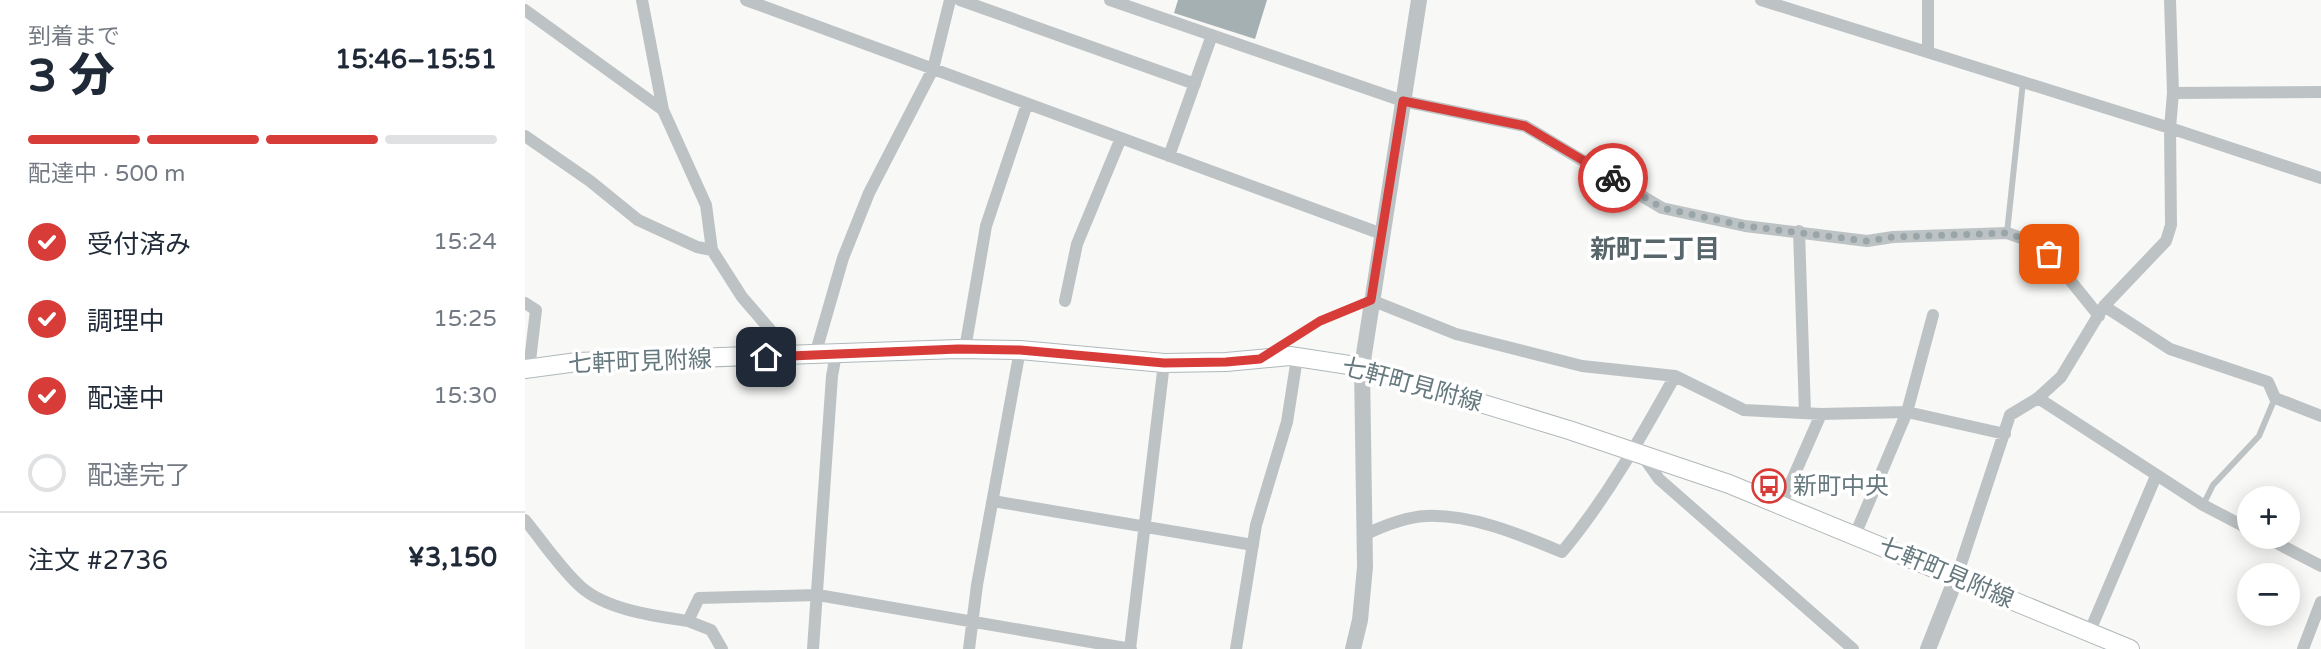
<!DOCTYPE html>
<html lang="ja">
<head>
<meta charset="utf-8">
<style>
  body { margin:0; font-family:"Varela Round","Noto Sans JP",sans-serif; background:#f6f6f7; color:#1f2937; height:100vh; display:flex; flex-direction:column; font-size:26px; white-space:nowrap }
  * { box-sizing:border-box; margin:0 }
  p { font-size:23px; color:#747a83 }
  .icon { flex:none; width:38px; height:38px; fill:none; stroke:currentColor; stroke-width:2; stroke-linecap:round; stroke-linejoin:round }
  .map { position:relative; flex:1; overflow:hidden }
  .side { display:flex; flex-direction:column; background:#fff; width:525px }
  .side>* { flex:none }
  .controls { position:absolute; left:1712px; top:486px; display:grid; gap:14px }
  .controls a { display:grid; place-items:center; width:63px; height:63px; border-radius:50%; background:#fff; box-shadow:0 4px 18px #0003; font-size:35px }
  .pin { position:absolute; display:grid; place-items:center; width:60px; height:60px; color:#fff; margin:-30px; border-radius:14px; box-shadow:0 4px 10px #0006 }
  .courier { position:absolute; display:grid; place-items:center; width:70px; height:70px; margin:-35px; border:5px solid #d73c38; border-radius:50%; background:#fff; color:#222; box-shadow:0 2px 9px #0007 }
  .summary em { font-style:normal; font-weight:800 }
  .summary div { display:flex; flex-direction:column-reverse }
  .summary { display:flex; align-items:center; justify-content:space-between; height:119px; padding:0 28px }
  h1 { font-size:46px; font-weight:800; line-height:52px }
  .bar { display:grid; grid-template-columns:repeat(4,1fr); gap:10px 7px; align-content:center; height:84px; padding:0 28px }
  .bar i { height:9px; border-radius:5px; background:#e0e1e3 }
  .bar .active { background:#d73c38 }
  .bar p { grid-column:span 4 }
  .line { display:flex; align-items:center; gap:18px; padding:0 28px; border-top:2px solid #e0e1e3 }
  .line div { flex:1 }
  ol { padding:0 28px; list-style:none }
  li { display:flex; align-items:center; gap:21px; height:77px }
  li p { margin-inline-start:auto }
  li .icon { padding:7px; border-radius:50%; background:#d73c38; color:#fff; stroke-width:4 }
  li:last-child { color:#747a83 }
  li i { width:38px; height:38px; border:4px solid #e0e1e3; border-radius:50% }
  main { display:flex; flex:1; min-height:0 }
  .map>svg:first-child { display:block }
  .building { fill:#a5b0b3 }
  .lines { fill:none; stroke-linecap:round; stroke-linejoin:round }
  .secondary-casing { stroke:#b0b8ba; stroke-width:20 }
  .service { stroke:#bdc3c5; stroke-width:6 }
  .minor { stroke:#bdc3c5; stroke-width:12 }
  .tertiary { stroke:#bdc3c5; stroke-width:16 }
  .secondary { stroke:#fff; stroke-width:18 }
  .done { stroke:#99a5a9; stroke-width:7; stroke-dasharray:0 12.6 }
  .route { stroke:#d73c38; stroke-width:9 }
  .labels { text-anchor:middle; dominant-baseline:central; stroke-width:7; stroke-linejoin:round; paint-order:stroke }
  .street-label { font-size:24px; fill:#66797f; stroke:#fff }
  .poi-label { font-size:24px; fill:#66797f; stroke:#fff; text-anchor:start }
  .neighbourhood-label { font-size:26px; font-weight:bold; fill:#57666a; stroke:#fff }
</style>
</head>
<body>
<main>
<section class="side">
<div class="summary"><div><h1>3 分</h1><p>到着まで</p></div><em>15:46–15:51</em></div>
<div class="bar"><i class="active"></i><i class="active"></i><i class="active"></i><i></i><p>配達中 · 500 m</p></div>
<ol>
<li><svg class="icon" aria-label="check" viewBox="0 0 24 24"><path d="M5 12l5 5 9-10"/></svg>受付済み<p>15:24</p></li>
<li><svg class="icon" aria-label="check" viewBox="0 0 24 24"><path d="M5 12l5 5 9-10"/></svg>調理中<p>15:25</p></li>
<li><svg class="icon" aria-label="check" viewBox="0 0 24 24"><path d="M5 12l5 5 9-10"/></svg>配達中<p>15:30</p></li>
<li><i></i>配達完了</li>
</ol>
<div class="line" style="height:91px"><div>注文 #2736</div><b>¥3,150</b></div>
</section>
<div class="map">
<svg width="1796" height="649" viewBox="0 0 1796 649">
  <rect width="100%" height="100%" fill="#f8f8f6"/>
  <path class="building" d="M653 0H742L730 39 649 13Z"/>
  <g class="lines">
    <defs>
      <path id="secondary" d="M0 369 52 362 433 349 495 350 639 363 701 362 765 356 837 367 1044 430 1204 484 1605 649"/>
    </defs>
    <use href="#secondary" class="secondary-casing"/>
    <path class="service" d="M1482 233 1498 82
      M746 352 795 321 844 301
      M1678 505 1688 485 1734 436 1750 398"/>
    <path class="minor" d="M117 0 138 110 181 205 187 250 217 297 268 356
      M221 0 857 234
      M435 0 670 84
      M585 0 878 101 1000 126 1137 208 1220 226 1342 241 1368 237 1482 233 1508 242 1524 254 1574 316
      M1236 0 1645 128 1796 178
      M1403 0V52
      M0 10 138 110
      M1648 93 1796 92
      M0 136 65 181 113 220 172 247 187 250
      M644 156 687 35
      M1274 231 1280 413
      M846 300 931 334 1057 366 1150 376 1219 410 1296 414 1382 412 1480 434
      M540 301 552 244 596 138
      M0 303 11 310 4 369
      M1579 306 1645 349 1743 382 1750 398 1796 416
      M440 349 461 226 502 104
      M290 355 318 258 344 193 408 69 425 0
      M1513 398 1678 505 1724 529
      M1117 455 1134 479 1328 649
      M468 501 728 545
      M1256 505 1296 414
      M0 520C18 542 35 568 56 587 82 610 130 616 163 621L174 598 293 595 606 649
      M839 535C858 526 880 517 901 516 947 514 996 535 1037 552 1082 498 1116 437 1150 376
      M1330 535 1382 412 1408 315
      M1740 537 1796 566
      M1432 576 1485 415 1513 398 1536 377 1579 306 1641 241 1646 225 1645 128 1648 93 1645 0
      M163 621 186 630 197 649
      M1564 633 1631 476
      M288 649 307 376 311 354
      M444 649 452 585 495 350
      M605 649 639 363
      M711 649 731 525 762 422 772 358
      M1778 649 1796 602"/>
    <path class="tertiary" d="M828 649 835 620 840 567 837 367 894 0
      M1403 649 1432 576"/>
    <use href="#secondary" class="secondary"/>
  </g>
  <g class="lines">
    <path class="done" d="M1088 178 1137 208 1220 226 1342 241 1368 237 1482 233 1508 242 1524 254"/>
    <path class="route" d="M241 357 433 349 495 350 639 363 701 362 735 359 795 321 846 300 878 101 1000 126 1088 178"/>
  </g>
  <defs>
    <symbol id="bus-ring" viewBox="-11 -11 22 22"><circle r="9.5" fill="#fff" stroke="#d73c38" stroke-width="1.5"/><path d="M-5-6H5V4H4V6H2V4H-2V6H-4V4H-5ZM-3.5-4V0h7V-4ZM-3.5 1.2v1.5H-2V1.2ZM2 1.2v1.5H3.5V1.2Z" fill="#d73c38"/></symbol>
  </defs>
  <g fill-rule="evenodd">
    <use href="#bus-ring" x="1225" y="467" width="38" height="38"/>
  </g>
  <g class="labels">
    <g class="street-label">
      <text transform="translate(115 362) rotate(-2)">七軒町見附線</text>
      <text transform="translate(887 385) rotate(15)">七軒町見附線</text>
      <text transform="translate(1421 573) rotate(23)">七軒町見附線</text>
    </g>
    <g class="poi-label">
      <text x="1268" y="486">新町中央</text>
    </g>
    <g class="neighbourhood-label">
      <text x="1130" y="249">新町二丁目</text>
    </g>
  </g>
</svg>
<div class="controls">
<a>+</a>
<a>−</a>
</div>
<div class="pin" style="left:1524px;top:254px;background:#ea580c"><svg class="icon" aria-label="bag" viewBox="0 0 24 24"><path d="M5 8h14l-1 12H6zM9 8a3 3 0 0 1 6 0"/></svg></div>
<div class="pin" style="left:241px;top:357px;background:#1f2937"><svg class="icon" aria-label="home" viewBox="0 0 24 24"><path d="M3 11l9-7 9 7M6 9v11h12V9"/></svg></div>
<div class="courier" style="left:1088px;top:178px"><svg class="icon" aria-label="bike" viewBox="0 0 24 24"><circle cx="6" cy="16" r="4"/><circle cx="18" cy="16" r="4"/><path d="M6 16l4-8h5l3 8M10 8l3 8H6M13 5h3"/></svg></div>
</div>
</main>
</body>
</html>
